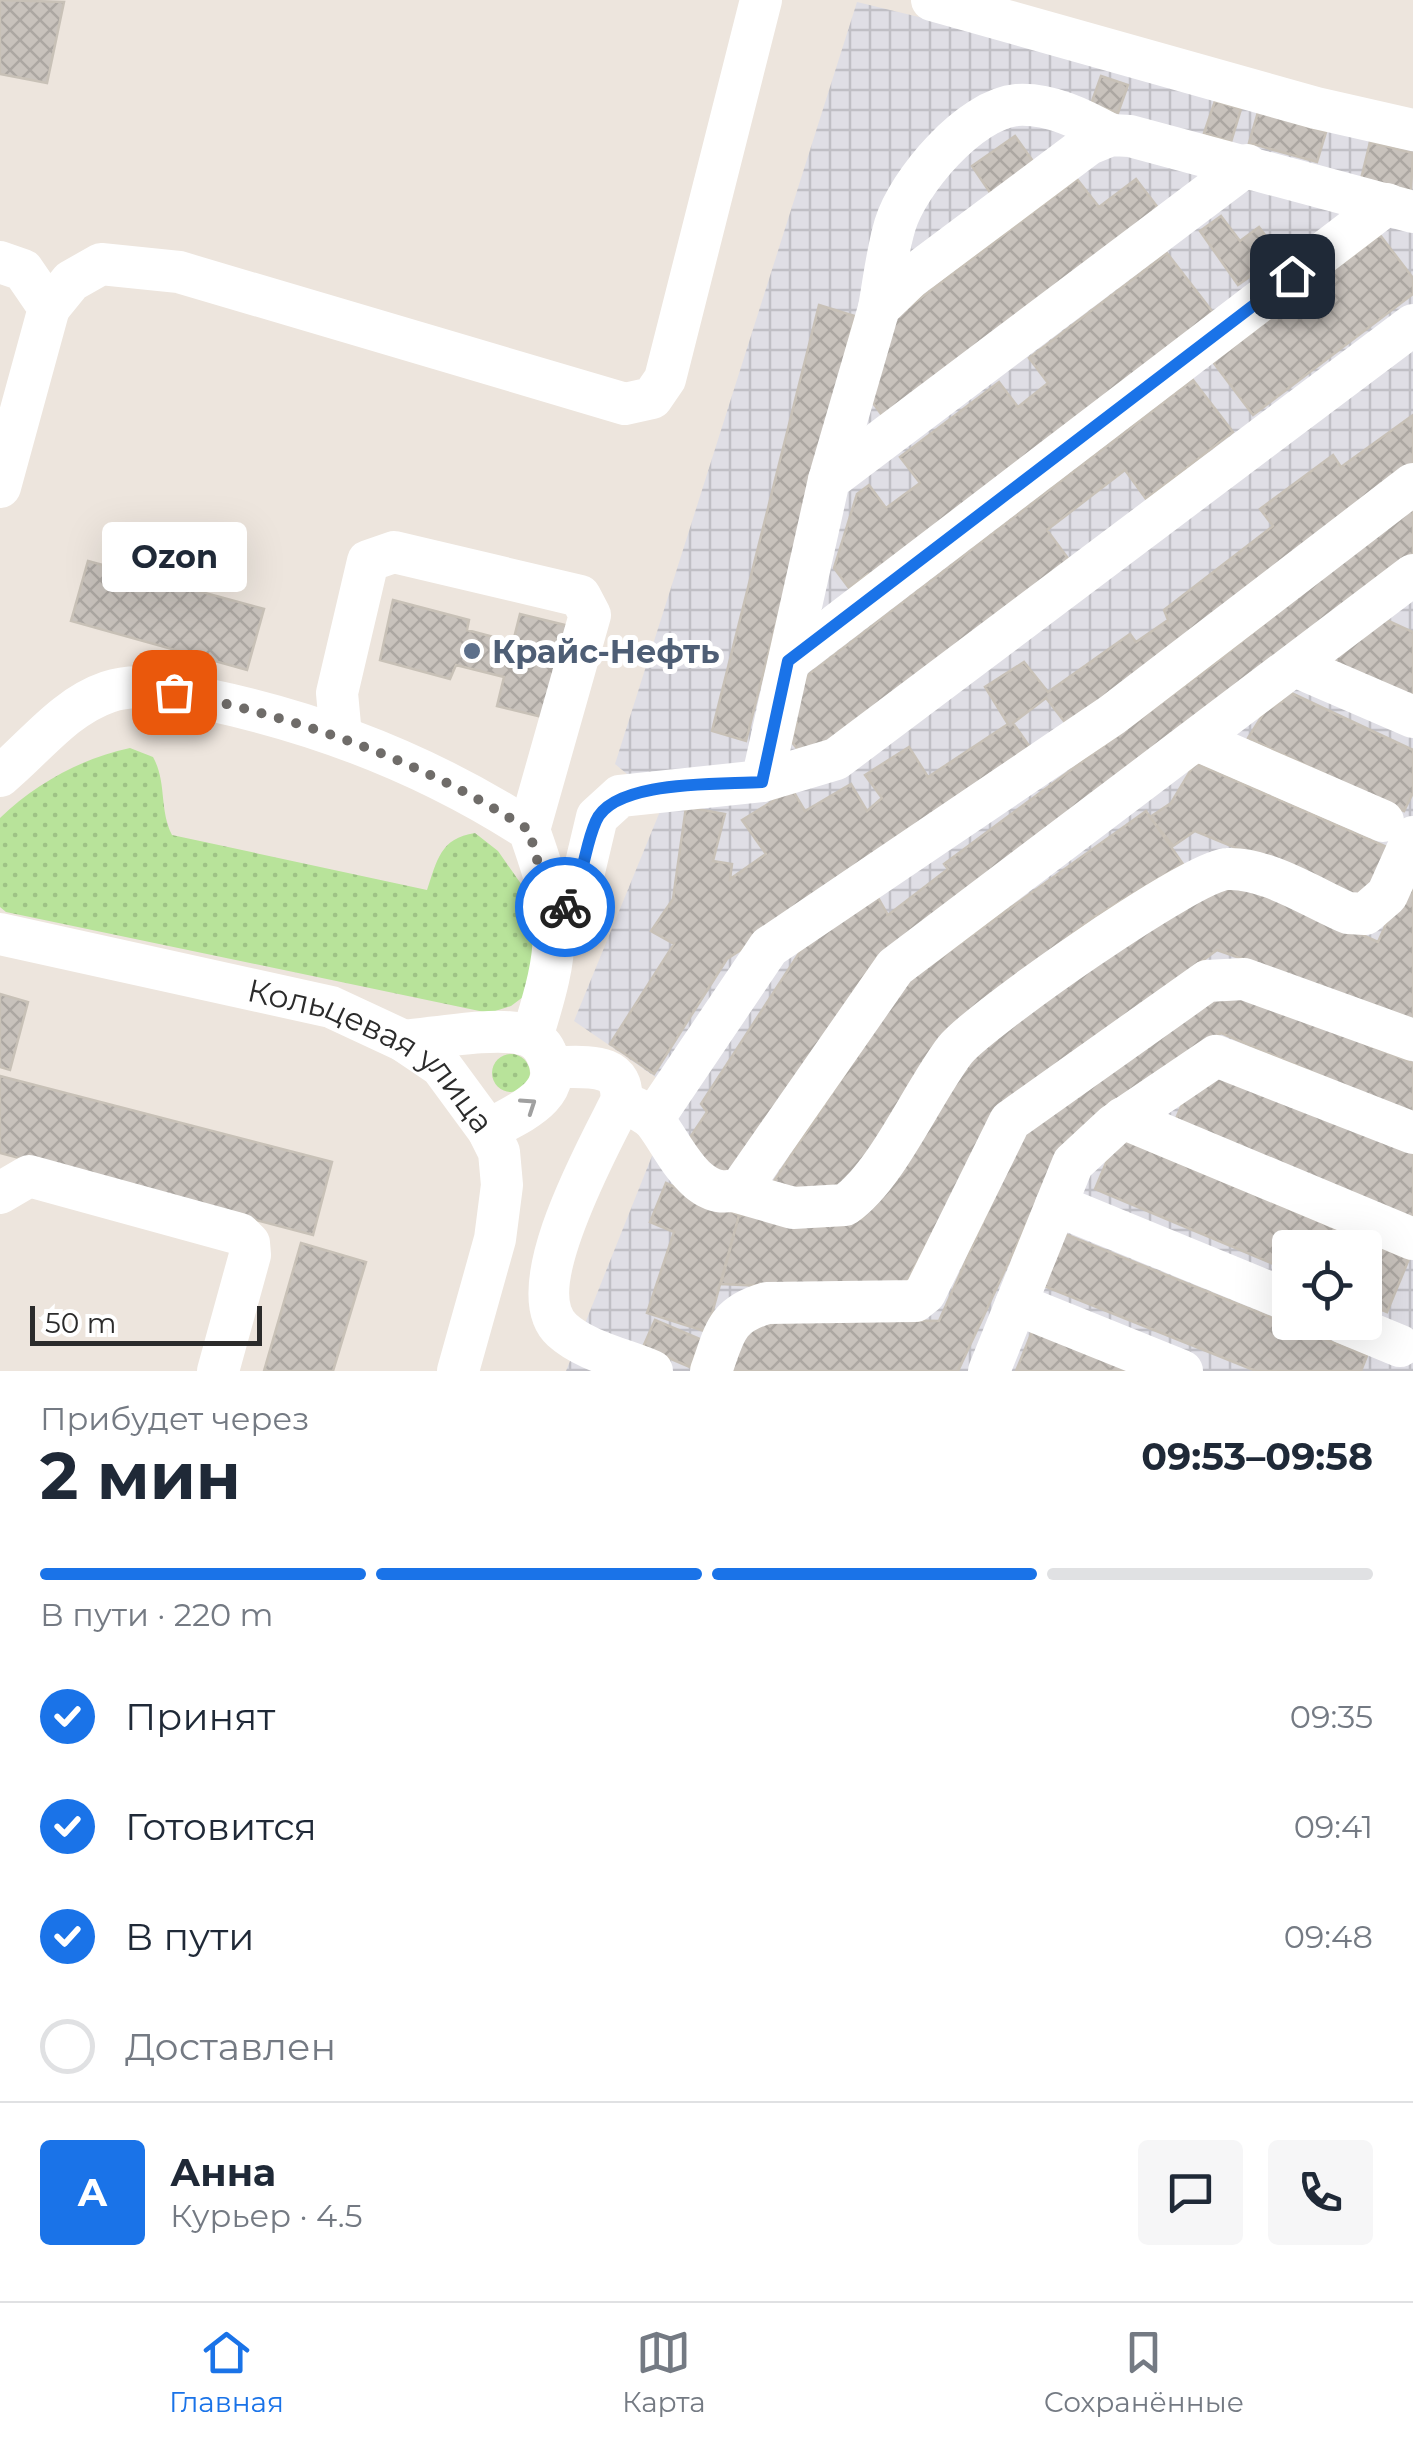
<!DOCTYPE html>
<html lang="ru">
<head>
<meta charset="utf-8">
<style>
  body { margin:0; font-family:Montserrat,sans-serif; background:#f6f6f7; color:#1f2937; height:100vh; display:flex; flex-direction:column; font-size:38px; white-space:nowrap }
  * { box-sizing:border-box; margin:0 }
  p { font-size:32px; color:#747a83 }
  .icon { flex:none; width:55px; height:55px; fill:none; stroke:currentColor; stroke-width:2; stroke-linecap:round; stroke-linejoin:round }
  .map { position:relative; height:1371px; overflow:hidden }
  .side { display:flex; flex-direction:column; background:#fff; flex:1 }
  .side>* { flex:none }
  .fabs { position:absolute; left:1272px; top:1230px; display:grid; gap:20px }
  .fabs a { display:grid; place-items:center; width:110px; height:110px; border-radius:10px; background:#fff; box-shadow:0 10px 40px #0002; font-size:50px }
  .scale { position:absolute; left:30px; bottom:25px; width:232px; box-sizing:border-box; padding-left:10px; border:5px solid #2b2b2b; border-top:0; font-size:28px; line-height:35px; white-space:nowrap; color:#2b2b2b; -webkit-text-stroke:8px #fff; paint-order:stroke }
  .pin { position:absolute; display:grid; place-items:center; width:85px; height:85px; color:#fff; margin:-42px; border-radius:20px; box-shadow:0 5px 15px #0006 }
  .courier { position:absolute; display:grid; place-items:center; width:100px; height:100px; margin:-50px; border:8px solid #1a73e8; border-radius:50%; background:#fff; color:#222; box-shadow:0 2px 12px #0007 }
  .bubble { position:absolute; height:70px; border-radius:10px; background:#fff; box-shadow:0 10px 40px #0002; font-size:32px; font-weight:700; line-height:70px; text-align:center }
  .summary em { font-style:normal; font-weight:700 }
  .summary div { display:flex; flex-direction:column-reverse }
  .summary { display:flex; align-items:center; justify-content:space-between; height:170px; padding:0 40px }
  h1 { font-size:65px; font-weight:700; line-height:75px }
  .bar { display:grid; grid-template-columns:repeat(4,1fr); gap:15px 10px; align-content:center; height:120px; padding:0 40px }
  .bar i { height:12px; border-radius:8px; background:#e0e1e3 }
  .bar .on { background:#1a73e8 }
  .bar p { grid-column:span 4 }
  .line { display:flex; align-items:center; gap:25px; padding:0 40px; border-top:2px solid #e0e1e3 }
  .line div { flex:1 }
  .round { display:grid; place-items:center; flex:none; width:105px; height:105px; border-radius:10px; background:#f6f6f7 }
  ol { padding:0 40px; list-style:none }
  li { display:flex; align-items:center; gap:30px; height:110px }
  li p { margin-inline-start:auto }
  li .icon { padding:10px; border-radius:50%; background:#1a73e8; color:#fff; stroke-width:4 }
  li:last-child { color:#747a83 }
  li i { width:55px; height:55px; border:5px solid #e0e1e3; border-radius:50% }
  .dock { display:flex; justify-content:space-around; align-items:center; height:140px; border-top:2px solid #e0e1e3; background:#fff; font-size:28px; color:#747a83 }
  .dock a { display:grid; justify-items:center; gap:5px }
  .dock .on { color:#1a73e8 }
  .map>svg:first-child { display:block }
  .industrial { fill:url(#industrial-grid); fill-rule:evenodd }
  .green { fill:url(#green-dots) }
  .building { fill:url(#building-cross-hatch); stroke:#c8c1b7; stroke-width:2.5 }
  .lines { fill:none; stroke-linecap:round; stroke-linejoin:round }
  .minor { stroke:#fff; stroke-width:42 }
  .oneway { stroke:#a0a0a0 }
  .done { stroke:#6f6c69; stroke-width:10; stroke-dasharray:0 18 }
  .route { stroke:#1a73e8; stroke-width:12 }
  .service-dot { fill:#5c6f8a; stroke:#fff; stroke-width:4 }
  .labels { text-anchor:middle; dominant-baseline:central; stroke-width:10; stroke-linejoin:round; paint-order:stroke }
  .service-label { font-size:32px; font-weight:bold; fill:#4e5e75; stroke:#fff; text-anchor:start }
  .street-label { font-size:32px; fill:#2b2b2b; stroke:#fff }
</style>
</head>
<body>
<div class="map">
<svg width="1413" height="1371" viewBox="0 0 1413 1371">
  <defs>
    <pattern id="industrial-grid" width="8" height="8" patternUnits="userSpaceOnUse" patternTransform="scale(2.5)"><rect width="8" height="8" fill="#dfdee5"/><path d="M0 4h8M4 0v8" fill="none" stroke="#c0bfc5"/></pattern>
    <pattern id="green-dots" width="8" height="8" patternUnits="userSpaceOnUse" patternTransform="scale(2.5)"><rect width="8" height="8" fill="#b8e39a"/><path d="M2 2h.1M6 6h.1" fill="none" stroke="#9ec385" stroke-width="1.8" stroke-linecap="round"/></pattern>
    <pattern id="building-cross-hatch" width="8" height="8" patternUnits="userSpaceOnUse" patternTransform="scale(2.5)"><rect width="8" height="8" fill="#c8c2bc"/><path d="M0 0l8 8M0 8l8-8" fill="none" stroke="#aca7a2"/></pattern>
  </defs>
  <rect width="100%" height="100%" fill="#ede5dd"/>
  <path class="industrial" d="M857 2 1413 137V1371H566L664 1126 670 1087 574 1021 663 804 615 764ZM1290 1248H1365V1322H1290Z"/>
  <path class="green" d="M130 748 153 757C167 782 159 809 172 835L427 890C437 861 440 838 475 833L498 851 533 901 535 988 511 1006 489 1013 6 912 0 907V818C35 784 82 758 130 748Z
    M492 1073a19 19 0 1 1 38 0a19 19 0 1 1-38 0Z"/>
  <path class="building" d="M0 0 64 2 47 83 0 74Z
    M1101 76 1128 85 1118 113 1091 104Z
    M1215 101 1241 109 1231 142 1204 133Z
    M1258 112 1326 132 1317 162 1249 143Z
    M1015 136 1035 164 991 194 972 166Z
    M1370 142 1413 153 1411 191 1361 179Z
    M1077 179 1099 207 1136 179 1159 209 884 418 870 399 889 322Z
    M1221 216 1240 241 1259 227 1280 255 1238 285 1200 231Z
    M1380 235 1413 278V294L1253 415 1213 362Z
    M1167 253 1215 315 871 577 868 574 849 588 834 568 857 494 869 485 886 508 920 483 900 457 999 382 1018 407 1048 383 1029 358Z
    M819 305 855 316 746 741 712 731Z
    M1193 380 1233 432 1146 499 1125 470 1047 530 1070 561 807 761 791 741 797 723 788 710 809 674Z
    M1413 415V463L1067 725 1046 698 1013 723 1032 750 875 862 727 959 654 1074 610 1044 674 944 651 931 673 899 686 807 725 814 713 861 732 864 730 879 766 854 742 820 792 789 805 811 851 784 867 811 882 798 865 775 909 747 928 777 1008 724 985 687 1024 662 1048 692 1130 634 1136 642 1168 620 1164 610 1273 526 1260 509 1333 455 1341 467Z
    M1413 503V555L878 956 727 1179 683 1148 707 1112 701 1104 803 947 873 889 888 915 948 869 944 864 1218 661Z
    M88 561 264 609 247 670 71 621Z
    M393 600 469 620 467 630 513 642 520 614 569 626 546 718 497 706 504 677 456 665 450 679 380 660Z
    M1382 618 1413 632V699L1326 661Z
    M1287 691 1413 750V793L1404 811 1248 738 1265 711 1283 701Z
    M1195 763 1394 850 1366 902 1195 831 1173 846 1150 817 1171 803Z
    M1146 811 1183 864 1094 917 1006 985 837 1198 772 1184 905 983Z
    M1413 863V1019L1217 950 998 1111 901 1292 721 1284 739 1215 862 1219 969 1047 1201 887 1261 889 1378 942Z
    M1234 991 1413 1063V1115L1221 1033 1059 1154 958 1371H729L749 1317 939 1321 1027 1124 1202 1002Z
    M0 994 28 1002 10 1070 0 1067Z
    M1224 1072 1413 1149V1218L1175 1121 1185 1097Z
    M0 1076 332 1162 313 1235 0 1153Z
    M1117 1137 1409 1259 1387 1312 1365 1303V1248H1290V1271L1095 1189Z
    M666 1183 739 1215 707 1332 647 1313 674 1232 650 1222Z
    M1065 1234 1367 1356 1361 1371H1256L1044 1286Z
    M301 1243 366 1262 333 1371H264Z
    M655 1320 702 1340 690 1367 643 1347Z
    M1034 1327 1141 1371H1016Z"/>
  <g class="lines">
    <g class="minor">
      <path d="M932 0 1316 108 1413 130"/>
      <path d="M0 262 23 270 49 308 0 487"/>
      <path d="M49 308 71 281 101 264 179 272 625 404 652 398 665 379 761 0"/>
      <path d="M879 308C884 280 887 252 895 225 908 182 970 109 1017 105 1050 103 1082 119 1111 135"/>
      <path d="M829 480 879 308 910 278 1089 144 1111 135 1130 136 1413 212"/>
      <path d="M789 661 1387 204"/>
      <path d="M1295 666 1413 717"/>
      <path d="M341 736 337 693 368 561 394 552 580 596 590 615 529 830"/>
      <path d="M1197 740 1383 821"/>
      <path d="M0 776C35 747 64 707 108 692 141 681 172 692 205 699 320 723 430 766 529 830 562 923 561 944 532 1037"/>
      <path d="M762 781 829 480 1247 165"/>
      <path d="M555 922 583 876 597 817 620 796 762 781 836 759 1413 325"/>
      <path id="s1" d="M0 934 331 1007 404 1041 441 1066 488 1130 499 1152 502 1185 495 1239 458 1371"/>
      <path d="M404 1041C436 1038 493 1027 522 1034 533 1036 542 1044 546 1053 568 1095 517 1114 488 1130"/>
      <path d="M551 1067C581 1068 626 1059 621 1102 600 1144 518 1290 562 1330 585 1351 624 1359 652 1371"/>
      <path d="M621 1102C633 1107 647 1112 655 1122 675 1147 697 1206 741 1188L895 967 1413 575"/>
      <path d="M1123 1118 1413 1239"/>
      <path d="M653 1119 769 947 1112 715 1413 484"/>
      <path d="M734 1191 793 1208 845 1205C887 1176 922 1093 955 1050 979 1020 1194 869 1227 869 1266 867 1313 898 1348 913L1365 914 1387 895 1413 837"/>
      <path d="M0 1193 29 1176 240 1234 249 1243 250 1255 218 1371"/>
      <path d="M1056 1205 1290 1301"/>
      <path d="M1342 1322 1400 1346"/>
      <path d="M711 1371C725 1333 725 1315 767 1303L915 1301 925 1293 1010 1121 1207 981 1244 979 1413 1040"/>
      <path d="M989 1371 1016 1304"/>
      <path d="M1182 1371 1016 1304 1073 1163 1114 1125 1216 1056 1413 1133"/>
    </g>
  </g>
  <defs><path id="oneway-chevron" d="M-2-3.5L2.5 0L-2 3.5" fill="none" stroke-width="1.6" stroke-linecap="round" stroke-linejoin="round" transform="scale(2.5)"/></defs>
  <use class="oneway" href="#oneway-chevron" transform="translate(529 1105) rotate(-34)"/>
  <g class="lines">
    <path class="done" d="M174 692C301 719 420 759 529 830L554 922 565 907"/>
    <path class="route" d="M565 907C585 880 583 850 596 821 614 779 721 785 762 782L788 661 1292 276"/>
  </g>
  <circle class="service-dot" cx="472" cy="651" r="10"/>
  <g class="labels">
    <g class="service-label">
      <text x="492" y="651">Крайс-Нефть</text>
    </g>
    <g class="street-label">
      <text stroke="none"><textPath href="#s1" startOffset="398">Кольцевая улица</textPath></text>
    </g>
  </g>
</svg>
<div class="fabs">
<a><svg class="icon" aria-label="locate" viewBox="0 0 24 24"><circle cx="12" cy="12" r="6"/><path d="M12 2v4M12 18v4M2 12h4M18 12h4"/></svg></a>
</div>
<div class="scale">50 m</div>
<div class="pin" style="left:174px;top:692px;background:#ea580c"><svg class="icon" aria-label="bag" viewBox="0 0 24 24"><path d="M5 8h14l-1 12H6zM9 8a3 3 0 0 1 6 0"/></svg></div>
<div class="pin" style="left:1292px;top:276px;background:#1f2937"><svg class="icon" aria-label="home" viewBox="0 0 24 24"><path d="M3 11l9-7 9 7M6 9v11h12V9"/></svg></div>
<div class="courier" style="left:565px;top:907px"><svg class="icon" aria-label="bike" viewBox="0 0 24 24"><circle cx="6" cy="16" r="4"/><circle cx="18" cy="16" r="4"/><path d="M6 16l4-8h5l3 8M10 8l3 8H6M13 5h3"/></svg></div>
<div class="bubble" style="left:102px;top:522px;width:145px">Ozon</div>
</div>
<section class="side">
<div class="summary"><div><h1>2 мин</h1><p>Прибудет через</p></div><em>09:53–09:58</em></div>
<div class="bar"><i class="on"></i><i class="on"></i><i class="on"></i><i></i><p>В пути · 220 m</p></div>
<ol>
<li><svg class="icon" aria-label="check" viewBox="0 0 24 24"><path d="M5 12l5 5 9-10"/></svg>Принят<p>09:35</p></li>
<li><svg class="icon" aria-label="check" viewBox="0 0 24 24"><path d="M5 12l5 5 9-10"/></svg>Готовится<p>09:41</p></li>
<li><svg class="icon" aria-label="check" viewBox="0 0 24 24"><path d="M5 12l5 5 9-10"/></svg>В пути<p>09:48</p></li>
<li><i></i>Доставлен</li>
</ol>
<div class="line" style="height:180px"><b class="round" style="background:#1a73e8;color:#fff">А</b><div><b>Анна</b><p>Курьер · 4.5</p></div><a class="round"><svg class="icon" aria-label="chat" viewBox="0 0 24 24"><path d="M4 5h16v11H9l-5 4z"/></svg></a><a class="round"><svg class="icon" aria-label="phone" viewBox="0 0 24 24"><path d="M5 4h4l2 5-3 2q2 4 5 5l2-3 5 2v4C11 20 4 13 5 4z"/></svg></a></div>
</section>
<nav class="dock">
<a class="on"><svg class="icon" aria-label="home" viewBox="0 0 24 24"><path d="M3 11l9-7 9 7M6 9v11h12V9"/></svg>Главная</a>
<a><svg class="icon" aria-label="map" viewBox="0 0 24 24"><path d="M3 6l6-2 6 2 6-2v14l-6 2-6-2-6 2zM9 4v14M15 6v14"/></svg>Карта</a>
<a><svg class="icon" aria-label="saved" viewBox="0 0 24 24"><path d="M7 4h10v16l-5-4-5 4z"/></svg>Сохранённые</a>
</nav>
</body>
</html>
